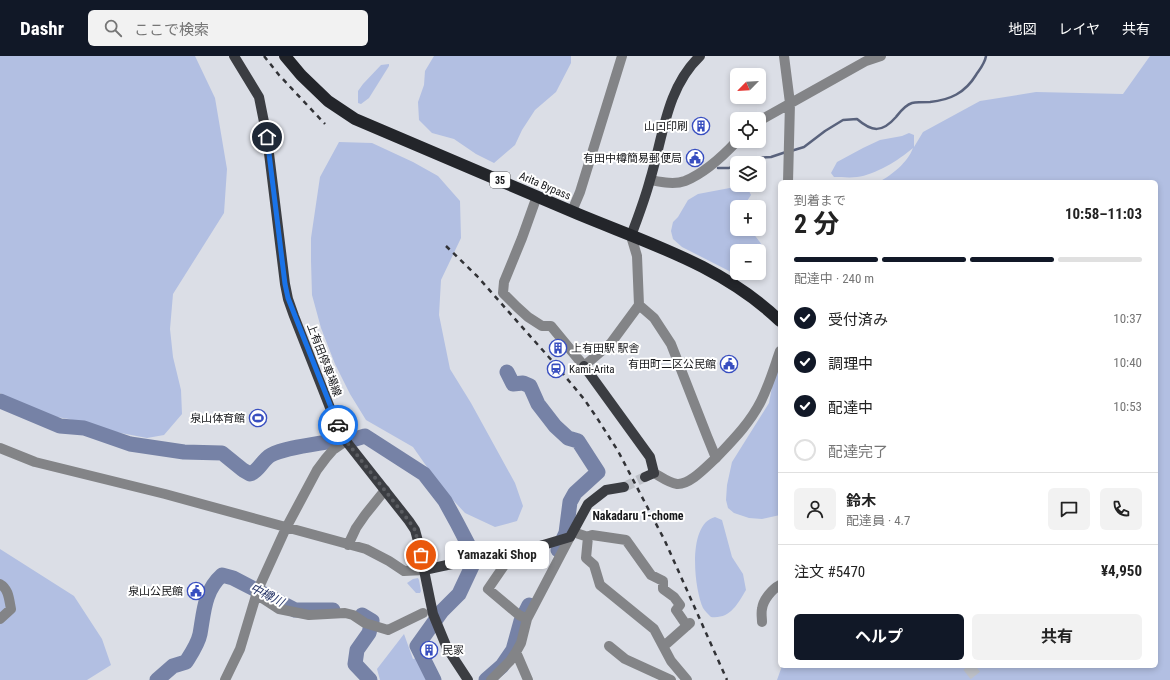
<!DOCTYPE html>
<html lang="ja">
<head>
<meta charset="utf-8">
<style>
  body { margin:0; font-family:"Roboto Condensed","Noto Sans JP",sans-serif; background:#f2f2f2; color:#222; height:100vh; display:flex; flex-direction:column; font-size:15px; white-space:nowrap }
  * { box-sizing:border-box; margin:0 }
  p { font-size:13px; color:#767676 }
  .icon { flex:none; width:22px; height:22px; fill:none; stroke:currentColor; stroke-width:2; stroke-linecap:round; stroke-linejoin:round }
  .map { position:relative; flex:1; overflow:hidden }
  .side { position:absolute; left:778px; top:124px; width:380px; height:488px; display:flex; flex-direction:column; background:#fff; border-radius:6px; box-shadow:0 2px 6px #0003 }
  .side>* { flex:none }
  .needle { width:26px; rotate:246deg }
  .fabs { position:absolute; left:730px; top:12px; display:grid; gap:8px }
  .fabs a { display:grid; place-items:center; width:36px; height:36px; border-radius:6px; background:#fff; box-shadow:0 2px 6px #0003; font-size:20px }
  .pin { position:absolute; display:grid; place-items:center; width:34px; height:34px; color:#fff; margin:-17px; border:2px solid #fff; border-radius:50%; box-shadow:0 1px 4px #0007 }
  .courier { position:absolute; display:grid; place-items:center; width:40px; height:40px; margin:-20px; border:3px solid #1a73e8; border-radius:50%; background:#fff; color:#222; box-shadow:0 1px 5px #0007 }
  .bubble { position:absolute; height:28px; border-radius:6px; background:#fff; box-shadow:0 2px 6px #0003; font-size:13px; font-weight:700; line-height:28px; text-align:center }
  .summary em { font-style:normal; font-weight:700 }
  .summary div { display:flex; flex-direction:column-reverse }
  .summary { display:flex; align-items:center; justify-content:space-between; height:68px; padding:0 16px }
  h1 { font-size:26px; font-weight:700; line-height:30px }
  .bar { display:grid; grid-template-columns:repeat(4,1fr); gap:6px 4px; align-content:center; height:48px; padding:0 16px }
  .bar i { height:5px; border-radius:3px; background:#e0e0e0 }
  .bar .current { background:#111827 }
  .bar p { grid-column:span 4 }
  .line { display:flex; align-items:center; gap:10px; padding:0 16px; border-top:1px solid #e0e0e0 }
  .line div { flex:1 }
  .round { display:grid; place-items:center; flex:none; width:42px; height:42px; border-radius:6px; background:#f2f2f2 }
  ol { padding:0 16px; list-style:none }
  li { display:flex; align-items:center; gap:12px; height:44px }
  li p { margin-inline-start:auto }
  li .icon { padding:4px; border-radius:50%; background:#111827; color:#fff; stroke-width:4 }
  li:last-child { color:#767676 }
  li i { width:22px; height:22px; border:2px solid #e0e0e0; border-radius:50% }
  .cta { display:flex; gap:8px; margin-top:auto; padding:8px 16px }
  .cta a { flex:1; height:46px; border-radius:6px; background:#111827; color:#fff; font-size:16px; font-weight:700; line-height:46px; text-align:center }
  .cta a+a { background:#f2f2f2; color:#222 }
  header { display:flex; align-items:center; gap:24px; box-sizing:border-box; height:56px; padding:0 20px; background:#111827; color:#fff }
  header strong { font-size:19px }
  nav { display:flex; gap:22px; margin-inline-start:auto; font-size:14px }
  .search { width:280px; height:36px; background:#f2f2f2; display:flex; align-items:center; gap:10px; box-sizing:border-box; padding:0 14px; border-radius:6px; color:#767676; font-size:15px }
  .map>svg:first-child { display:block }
  .green { fill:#b2bfe2 }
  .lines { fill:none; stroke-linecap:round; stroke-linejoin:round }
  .stream { stroke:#59627c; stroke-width:2.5 }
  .river { stroke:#7682a6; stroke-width:15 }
  .major-tunnel { stroke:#bdc0c7; stroke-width:10; stroke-dasharray:10 5; stroke-linecap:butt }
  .highway-tunnel { stroke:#bdc0c7; stroke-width:12; stroke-dasharray:12 6; stroke-linecap:butt }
  .minor { stroke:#838487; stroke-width:10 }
  .major { stroke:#3b3d42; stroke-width:10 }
  .highway { stroke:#23252a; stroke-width:12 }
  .rail { stroke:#313236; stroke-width:2.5; stroke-dasharray:5 5; stroke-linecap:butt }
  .done { stroke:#5a5c61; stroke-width:4; stroke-dasharray:0 7.2 }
  .route { stroke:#1a73e8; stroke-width:5 }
  .labels { text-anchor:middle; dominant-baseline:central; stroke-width:4; stroke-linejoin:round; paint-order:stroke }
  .shield { fill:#fff; stroke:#5b5c5e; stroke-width:1 }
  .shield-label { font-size:10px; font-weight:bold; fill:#151619 }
  .poi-label { font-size:11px; fill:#151619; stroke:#fff; text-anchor:end }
  .street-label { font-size:11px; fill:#151619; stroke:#fff }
  .neighbourhood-label { font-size:12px; font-weight:bold; fill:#151619; stroke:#fff }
  .water-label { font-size:12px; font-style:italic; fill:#293768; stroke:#fff }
</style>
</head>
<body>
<header>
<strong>Dashr</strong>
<div class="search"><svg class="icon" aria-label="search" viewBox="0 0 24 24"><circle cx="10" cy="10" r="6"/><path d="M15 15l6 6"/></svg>ここで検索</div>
<nav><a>地図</a><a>レイヤ</a><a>共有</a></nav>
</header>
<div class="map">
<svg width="1170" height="624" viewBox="0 0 1170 624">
  <rect width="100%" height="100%" fill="#dbdee6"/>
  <path class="green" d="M0 0H195L215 42 227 113 224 157 173 238 170 273 173 301 181 334 182 358 164 379 147 382 100 373 69 363 33 357 0 337Z
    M434 0H571V7L556 36 535 54 522 74 515 89 494 107 476 98 454 83 432 77 419 64 418 46 424 29 425 15Z
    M1150 0H1170V624H777L782 610H1156V126H879C892 119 908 106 913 92 899 104 875 119 857 121 849 122 842 121 834 121L831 117 837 106 863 92 880 84 902 80 909 77 914 79V91L923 76 980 45 1036 36 1123 38Z
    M389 8V10L369 42 361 48 358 47V35L363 28 381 9Z
    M339 86 372 87 413 106 438 120 460 145 461 182 441 224 439 259 450 313 471 347 515 427 523 450 517 465 495 471 465 457 441 431 413 391 366 364 350 338 335 308 321 272 312 239 311 205V182L320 121Z
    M735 131 749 135 751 139 743 151H737V173H750L762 189 761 206 759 207V195H737V217H742L737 219 682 191 673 183 671 175 673 166 678 161 688 144 698 138Z
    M780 312V459L762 463 749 462 734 457 728 452 726 444 727 429 732 406 769 347 774 320Z
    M715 461 722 464 732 501 743 518 746 534C737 549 730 563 711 561 709 559 705 555 703 552 694 532 687 468 715 461Z
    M0 493 74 540 102 583 111 609 87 624H0Z
    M418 522 419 524 421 535 420 537H416L407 527 413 523Z
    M404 578 413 603 417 602 427 624H380L377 613Z"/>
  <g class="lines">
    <path class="stream" d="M791 95 804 91 825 75 843 64 857 63C872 76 882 77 896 61 900 56 905 49 912 47 917 46 924 46 930 46 950 44 965 37 976 19 980 13 985 7 986 0
      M739 107 750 102 771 101 786 96
      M718 112H729L737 108"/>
    <path class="river" d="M507 316 513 328 523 327 530 330 538 348 555 370 568 382 578 385 598 416 575 437 570 446 566 477 558 494
      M0 345 60 370 84 372 130 388 184 396 222 397 243 414 250 418C259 415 262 404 271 399 286 391 319 388 338 384
      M352 384 365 380 424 418 445 445 457 467 470 492 474 506 459 538 442 555 417 590 434 624
      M362 559 372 565 369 577 357 594 355 608 370 624
      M157 624 173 610 186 606C191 598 198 588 200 578 204 556 204 535 222 519L233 522 295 554H333
      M486 624 502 610 513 594 521 565 529 549"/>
    <path class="major-tunnel" d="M624 431 645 421"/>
    <path class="highway-tunnel" d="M968 610 979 624"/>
    <path class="minor" d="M784 0 790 47 788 126
      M759 65 866 5 881 0
      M651 124C661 126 674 129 685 125 705 117 723 100 737 85
      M537 140 522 182 504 226 503 237 517 251 528 261 542 270H551L584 310 611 287 639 249
      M572 155 580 136 622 0
      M631 180 637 200 639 249 654 262 671 288 707 380 716 402C707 410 690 429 677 428 669 427 661 421 654 417
      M346 385 333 394 326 402 317 414 286 472 256 538 279 553 309 559 345 557 353 559 365 567 388 574 423 557
      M0 392 35 406 165 438 366 493 389 505 404 515 424 514
      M716 402C733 384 750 367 761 345 769 329 774 312 780 295
      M573 476 588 481 586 502 594 509 600 529 654 573 671 605 687 624
      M588 481 592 479 626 484 651 519 663 525V533L674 541 680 549 676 554 687 570
      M348 489 356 472 365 459 385 434
      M512 498 488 533 519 559 527 563
      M0 528C9 533 9 544 11 553L0 563
      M762 566C762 562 761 557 762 553 763 544 772 533 780 529
      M609 590 625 603 671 624
      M664 590 690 567
      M516 596 528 624
      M225 624 240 593 258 533
      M491 624 510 605 516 596 521 587 527 563 570 481"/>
    <path class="major" d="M234 0 259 41 267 81 285 228 288 243 294 260 336 367 346 385 409 465 415 474 418 485 433 558 447 592 468 624
      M631 180C638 161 645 143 650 124 663 82 666 32 700 0
      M584 310 650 401 654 417 645 421
      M424 514 480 502 513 498 570 481 588 448 606 434 624 431"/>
    <path class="highway" d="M285 0 301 19 328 45 355 63C430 95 504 127 578 158 650 188 723 210 780 265"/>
    <path class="rail" d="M264 0 279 19 325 68
      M446 190 477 220 554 307 584 343 597 362 618 395 665 485 727 624"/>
  </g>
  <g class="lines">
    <path class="done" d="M338 369 346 385 409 465 415 474 421 499"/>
    <path class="route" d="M267 81 285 228 288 242 338 369"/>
  </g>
  <defs>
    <symbol id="building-ring" viewBox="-11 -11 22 22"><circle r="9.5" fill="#fff" stroke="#384ec0" stroke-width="1.5"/><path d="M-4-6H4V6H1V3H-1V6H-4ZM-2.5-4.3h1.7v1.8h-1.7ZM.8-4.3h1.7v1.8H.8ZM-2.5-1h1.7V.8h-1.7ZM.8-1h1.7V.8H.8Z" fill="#384ec0"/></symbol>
    <symbol id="civic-ring" viewBox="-11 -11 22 22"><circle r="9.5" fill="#fff" stroke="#384ec0" stroke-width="1.5"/><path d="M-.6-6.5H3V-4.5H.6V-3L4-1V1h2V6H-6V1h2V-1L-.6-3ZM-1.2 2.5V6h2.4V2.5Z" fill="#384ec0"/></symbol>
    <symbol id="station-ring" viewBox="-11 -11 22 22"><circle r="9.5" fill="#fff" stroke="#384ec0" stroke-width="1.5"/><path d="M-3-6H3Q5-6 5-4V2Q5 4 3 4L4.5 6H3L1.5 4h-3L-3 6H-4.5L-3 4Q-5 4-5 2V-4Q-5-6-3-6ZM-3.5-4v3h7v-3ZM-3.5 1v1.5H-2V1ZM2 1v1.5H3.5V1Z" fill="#384ec0"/></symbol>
    <symbol id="stadium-ring" viewBox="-11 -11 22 22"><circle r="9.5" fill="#fff" stroke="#384ec0" stroke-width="1.5"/><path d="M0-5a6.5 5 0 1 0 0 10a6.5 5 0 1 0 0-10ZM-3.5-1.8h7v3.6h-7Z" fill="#384ec0"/></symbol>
  </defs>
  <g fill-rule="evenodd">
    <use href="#building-ring" x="691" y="60" width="20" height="20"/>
    <use href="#civic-ring" x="685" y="92" width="20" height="20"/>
    <use href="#building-ring" x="548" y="282" width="20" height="20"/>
    <use href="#civic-ring" x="719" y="298" width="20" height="20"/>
    <use href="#station-ring" x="546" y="303" width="20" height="20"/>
    <use href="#stadium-ring" x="248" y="352" width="20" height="20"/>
    <use href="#civic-ring" x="186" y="525" width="20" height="20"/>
    <use href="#building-ring" x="419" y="584" width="20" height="20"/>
  </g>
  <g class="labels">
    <rect class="shield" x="490" y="116" width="20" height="16" rx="3"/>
    <g class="shield-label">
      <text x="500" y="124">35</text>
    </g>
    <g class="poi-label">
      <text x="688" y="70">山口印刷</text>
      <text x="682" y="102">有田中樽簡易郵便局</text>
      <text x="571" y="292" text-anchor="start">上有田駅 駅舎</text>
      <text x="716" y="308">有田町二区公民館</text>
      <text x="569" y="313" text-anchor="start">Kami-Arita</text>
      <text x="245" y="362">泉山体育館</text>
      <text x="183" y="535">泉山公民館</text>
      <text x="442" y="594" text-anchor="start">民家</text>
    </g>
    <g class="street-label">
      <text transform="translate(545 130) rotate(23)">Arita Bypass</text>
      <text transform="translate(324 304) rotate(69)">上有田停車場線</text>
    </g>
    <g class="neighbourhood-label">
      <text x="638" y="460">Nakadaru 1-chome</text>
    </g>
    <g class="water-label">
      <text transform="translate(267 539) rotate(27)">中樽川</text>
    </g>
  </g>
</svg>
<div class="fabs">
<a><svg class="needle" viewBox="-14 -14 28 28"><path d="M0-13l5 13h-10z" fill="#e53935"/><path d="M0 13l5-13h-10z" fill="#767676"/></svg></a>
<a><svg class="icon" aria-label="locate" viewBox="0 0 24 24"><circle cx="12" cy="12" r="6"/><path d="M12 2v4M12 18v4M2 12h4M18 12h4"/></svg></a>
<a><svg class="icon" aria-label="layers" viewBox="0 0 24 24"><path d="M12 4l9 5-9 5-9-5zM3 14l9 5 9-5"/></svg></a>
<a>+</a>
<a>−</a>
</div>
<div class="pin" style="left:421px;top:499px;background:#ea580c"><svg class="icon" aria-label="bag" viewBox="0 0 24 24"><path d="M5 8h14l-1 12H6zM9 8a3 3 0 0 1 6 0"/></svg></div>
<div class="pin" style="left:267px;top:81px;background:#1f2937"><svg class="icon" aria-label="home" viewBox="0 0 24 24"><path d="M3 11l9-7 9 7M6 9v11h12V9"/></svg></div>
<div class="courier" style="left:338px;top:369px"><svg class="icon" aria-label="car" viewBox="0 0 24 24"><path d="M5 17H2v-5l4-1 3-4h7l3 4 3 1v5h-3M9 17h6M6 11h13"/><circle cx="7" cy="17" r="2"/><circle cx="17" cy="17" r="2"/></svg></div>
<div class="bubble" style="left:445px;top:485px;width:104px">Yamazaki Shop</div>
<section class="side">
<div class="summary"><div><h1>2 分</h1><p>到着まで</p></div><em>10:58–11:03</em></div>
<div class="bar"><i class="current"></i><i class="current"></i><i class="current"></i><i></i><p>配達中 · 240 m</p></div>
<ol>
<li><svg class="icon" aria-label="check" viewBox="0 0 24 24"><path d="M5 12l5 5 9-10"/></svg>受付済み<p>10:37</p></li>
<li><svg class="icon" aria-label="check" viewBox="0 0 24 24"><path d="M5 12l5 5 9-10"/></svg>調理中<p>10:40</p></li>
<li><svg class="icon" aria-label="check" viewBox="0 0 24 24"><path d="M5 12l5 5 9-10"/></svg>配達中<p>10:53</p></li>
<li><i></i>配達完了</li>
</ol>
<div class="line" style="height:72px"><a class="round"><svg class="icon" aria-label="person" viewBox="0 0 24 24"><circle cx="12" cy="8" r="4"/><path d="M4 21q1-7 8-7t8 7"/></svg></a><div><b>鈴木</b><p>配達員 · 4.7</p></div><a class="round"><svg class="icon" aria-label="chat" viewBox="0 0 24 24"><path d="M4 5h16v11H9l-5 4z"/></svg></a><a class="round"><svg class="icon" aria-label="phone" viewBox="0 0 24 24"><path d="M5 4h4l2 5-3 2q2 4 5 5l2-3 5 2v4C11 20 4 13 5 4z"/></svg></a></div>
<div class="line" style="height:52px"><div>注文 #5470</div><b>¥4,950</b></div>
<div class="cta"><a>ヘルプ</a><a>共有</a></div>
</section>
</div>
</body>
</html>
